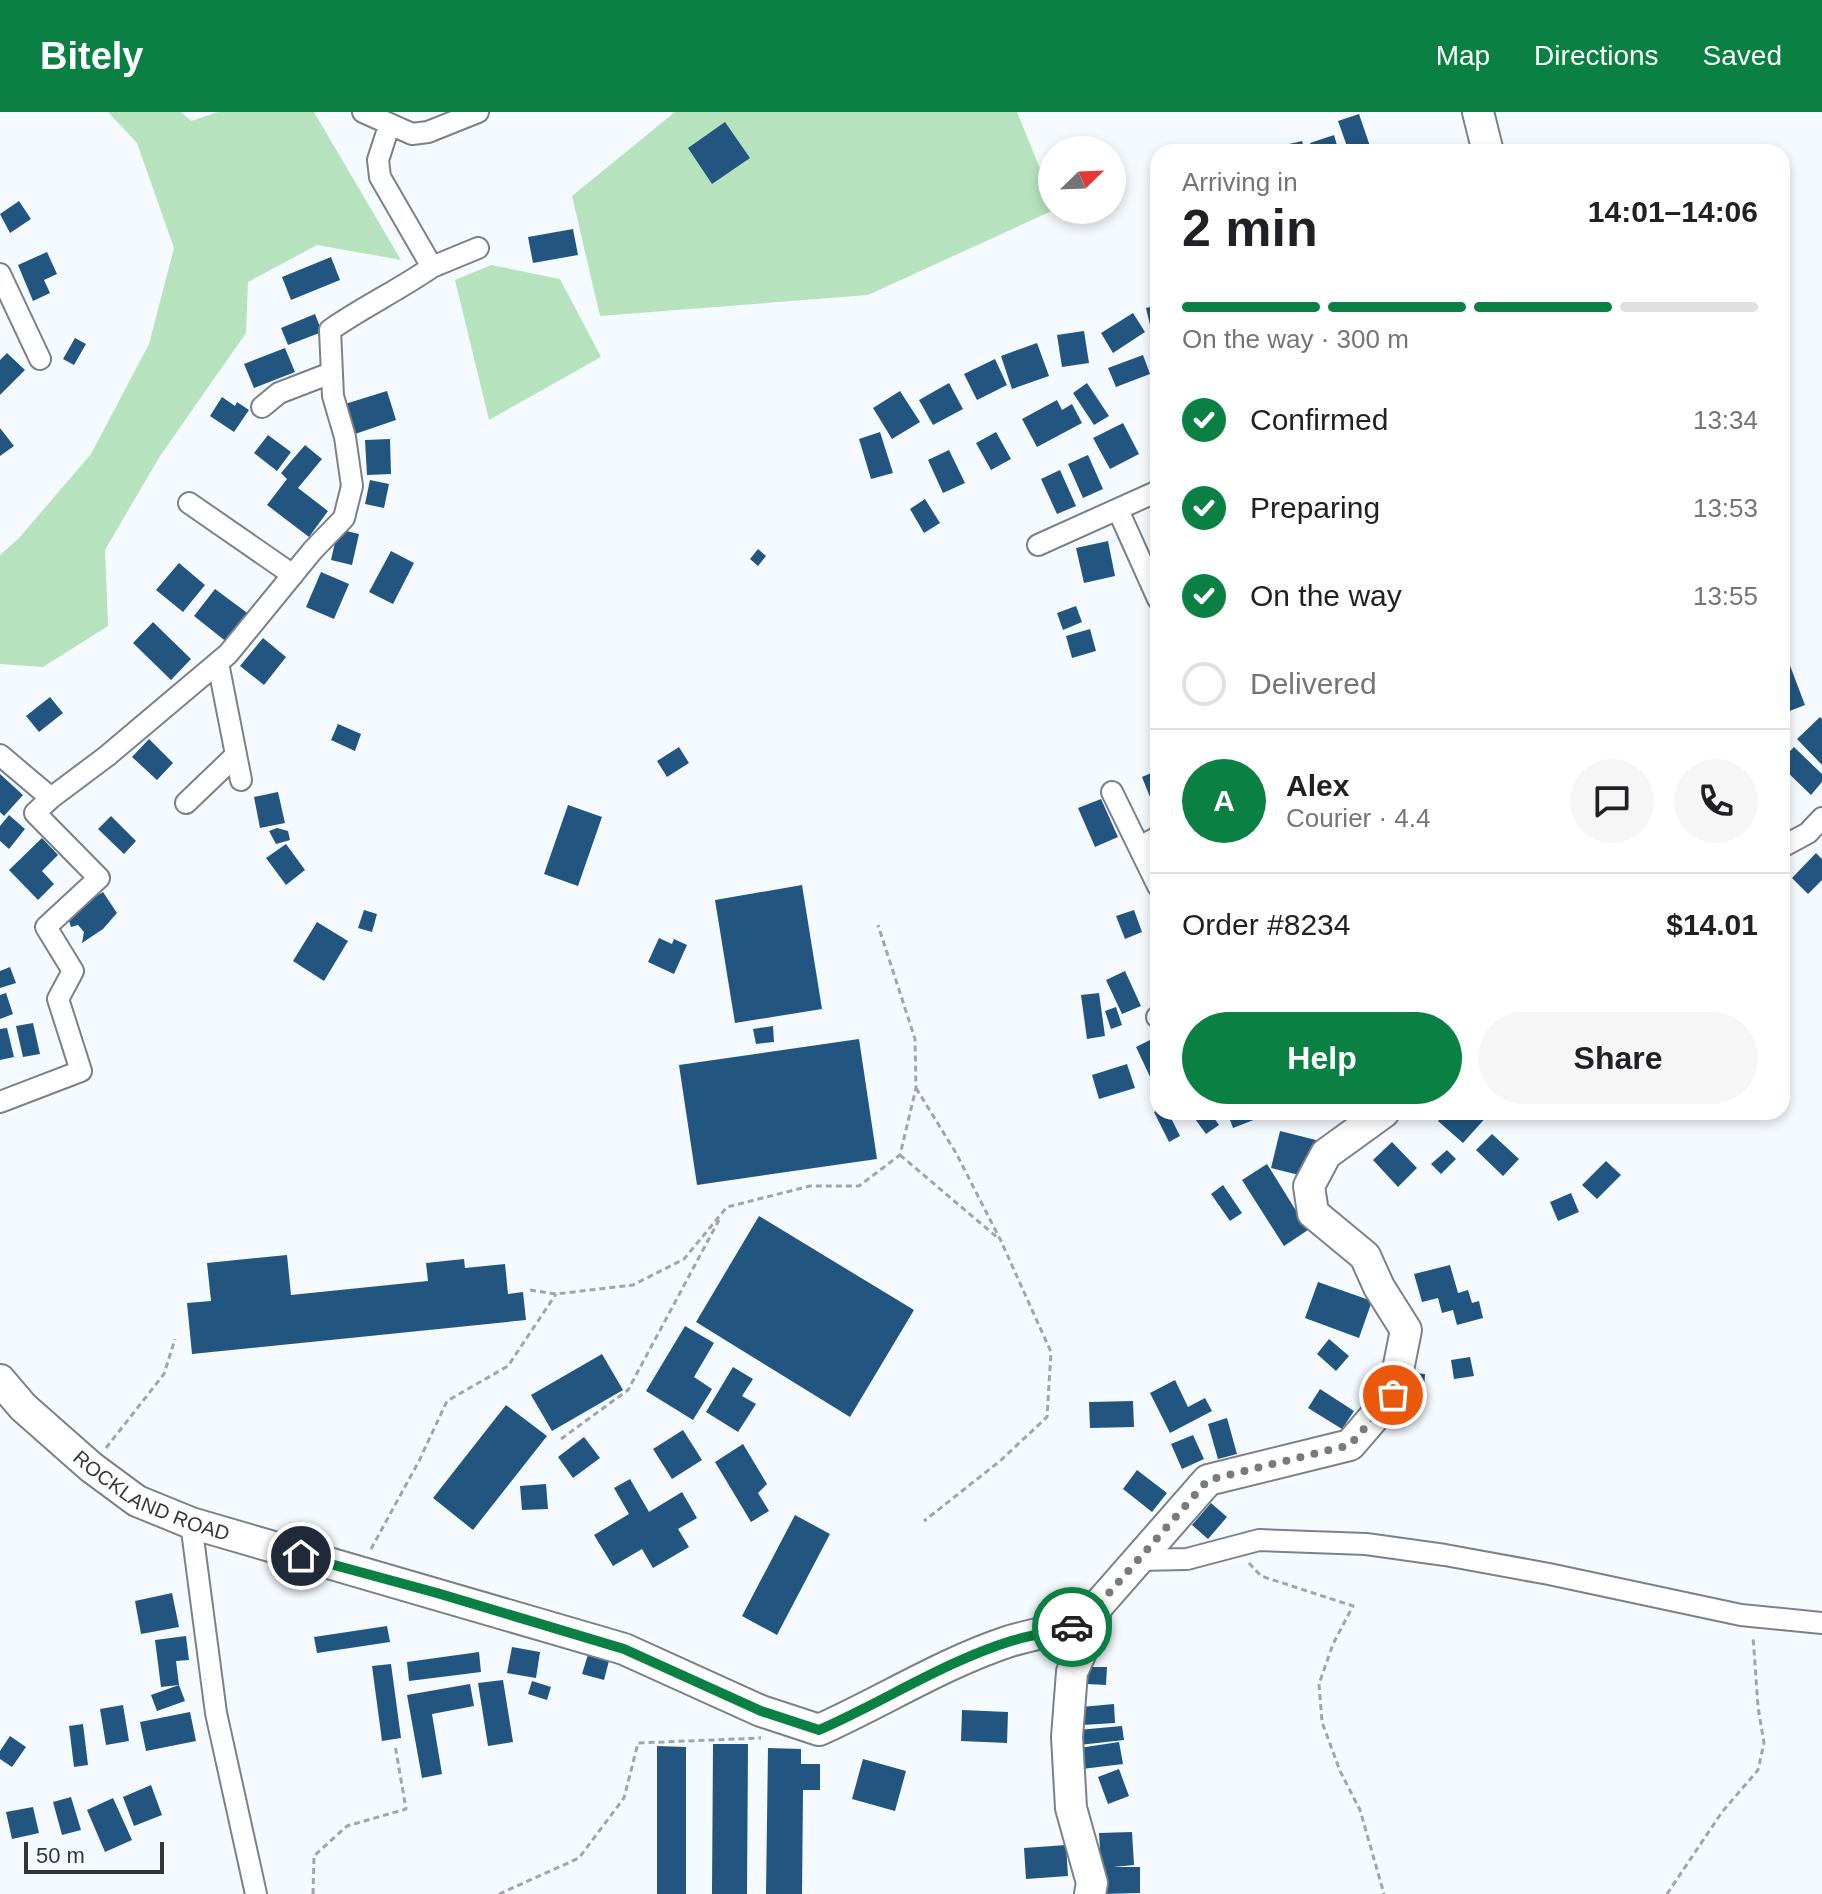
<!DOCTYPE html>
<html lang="en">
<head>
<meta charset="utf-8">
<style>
  body { margin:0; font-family:Arial,sans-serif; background:#f6f6f6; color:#202124; height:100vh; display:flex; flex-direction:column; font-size:30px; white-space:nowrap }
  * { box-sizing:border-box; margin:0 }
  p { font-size:26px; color:#757577 }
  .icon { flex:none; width:44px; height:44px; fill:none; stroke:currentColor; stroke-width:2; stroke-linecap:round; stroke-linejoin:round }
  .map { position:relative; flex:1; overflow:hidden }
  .drawer { position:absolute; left:1150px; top:32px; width:640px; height:976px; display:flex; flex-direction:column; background:#fff; border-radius:24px; box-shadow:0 4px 12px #0003 }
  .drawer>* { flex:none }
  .needle { width:52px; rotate:67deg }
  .controls { position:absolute; left:1038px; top:24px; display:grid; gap:16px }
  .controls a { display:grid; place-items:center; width:88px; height:88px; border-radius:50%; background:#fff; box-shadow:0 4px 12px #0003; font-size:40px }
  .scale { position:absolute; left:24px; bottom:20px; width:140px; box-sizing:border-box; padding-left:8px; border:4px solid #333639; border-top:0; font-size:22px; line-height:28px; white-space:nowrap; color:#333639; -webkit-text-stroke:6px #f5faff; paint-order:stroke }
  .pin { position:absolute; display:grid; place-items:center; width:68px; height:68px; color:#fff; margin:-34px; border:4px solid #fff; border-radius:50%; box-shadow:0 2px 8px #0007 }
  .courier { position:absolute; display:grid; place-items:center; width:80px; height:80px; margin:-40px; border:6px solid #0b8043; border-radius:50%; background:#fff; color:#222; box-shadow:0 2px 10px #0007 }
  .summary em { font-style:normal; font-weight:700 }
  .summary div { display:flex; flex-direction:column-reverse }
  .summary { display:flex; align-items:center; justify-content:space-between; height:136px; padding:0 32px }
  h1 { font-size:52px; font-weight:700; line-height:60px }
  .bar { display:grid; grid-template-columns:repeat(4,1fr); gap:12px 8px; align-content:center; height:96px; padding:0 32px }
  .bar i { height:10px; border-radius:6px; background:#e0e0e0 }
  .bar .current { background:#0b8043 }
  .bar p { grid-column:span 4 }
  .line { display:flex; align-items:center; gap:20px; padding:0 32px; border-top:2px solid #e0e0e0 }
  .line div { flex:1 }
  .round { display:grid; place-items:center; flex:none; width:84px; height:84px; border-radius:42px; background:#f6f6f6 }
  ol { padding:0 32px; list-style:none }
  li { display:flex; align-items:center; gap:24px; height:88px }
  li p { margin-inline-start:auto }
  li .icon { padding:8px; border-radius:50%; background:#0b8043; color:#fff; stroke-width:4 }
  li:last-child { color:#757577 }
  li i { width:44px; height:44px; border:4px solid #e0e0e0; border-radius:50% }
  .cta { display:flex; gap:16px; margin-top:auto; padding:16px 32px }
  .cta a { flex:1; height:92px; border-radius:48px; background:#0b8043; color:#fff; font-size:32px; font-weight:700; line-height:92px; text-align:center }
  .cta a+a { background:#f6f6f6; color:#202124 }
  header { display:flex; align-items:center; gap:48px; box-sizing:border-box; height:112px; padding:0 40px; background:#0b8043; color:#fff }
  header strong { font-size:38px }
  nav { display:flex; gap:44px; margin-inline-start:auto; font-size:28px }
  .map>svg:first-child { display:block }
  .green { fill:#b6e3bd }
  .building { fill:#22557f }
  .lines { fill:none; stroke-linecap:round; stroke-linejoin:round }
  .street-casing { stroke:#7a8188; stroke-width:24 }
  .secondary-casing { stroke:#7a8188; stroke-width:34 }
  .path { stroke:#a2a6ab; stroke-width:3; stroke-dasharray:6 4; stroke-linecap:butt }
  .street { stroke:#fff; stroke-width:20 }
  .secondary { stroke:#fff; stroke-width:30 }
  .done { stroke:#777b7e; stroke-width:8; stroke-dasharray:0 14.4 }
  .route { stroke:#0b8043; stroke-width:10 }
  .labels { text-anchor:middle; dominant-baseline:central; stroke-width:8; stroke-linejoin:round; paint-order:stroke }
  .street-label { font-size:20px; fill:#333639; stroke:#f5faff }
</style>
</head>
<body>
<header>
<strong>Bitely</strong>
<nav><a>Map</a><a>Directions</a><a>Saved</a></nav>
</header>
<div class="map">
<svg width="1822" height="1782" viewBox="0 0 1822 1782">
  <rect width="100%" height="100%" fill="#f5faff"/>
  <path class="green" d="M108 0H181L191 9 218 0H314L401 148 317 133 248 170 246 221 160 344 105 438 108 514 43 555 0 552V443L19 426 91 342 149 232 174 136 137 31Z
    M675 0H1017L1052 86 1054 98 868 183 600 204 572 84Z
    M491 153 560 167 601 245 489 308 455 168Z"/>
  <path class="building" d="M1359 2 1372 40H1349L1338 9Z
    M725 10 750 46 712 72 688 36Z
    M1334 23 1339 40H1313L1310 31Z
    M1302 29 1305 40H1281L1280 34Z
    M19 89 31 107 10 121 0 102Z
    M573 117 578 143 533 151 528 125Z
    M47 140 57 162 44 168 50 181 33 189 18 153Z
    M331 145 340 168 291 188 282 165Z
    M1158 193V211L1150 213 1146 196Z
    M1133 201 1145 220 1113 241 1101 221Z
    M315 202 322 220 288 233 281 216Z
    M1084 219 1089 251 1062 255 1057 223Z
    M75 226 86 232 74 253 63 247Z
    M1037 231 1049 264 1012 277 1001 244Z
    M285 236 295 260 254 276 244 252Z
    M7 241 25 258 0 283V248Z
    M1143 243 1150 262 1116 275 1108 256Z
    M995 247 1007 273 977 288 964 262Z
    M949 271 963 297 933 313 919 288Z
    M1087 271 1109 304 1094 313 1073 281Z
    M387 279 396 308 355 322 345 292Z
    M900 279 920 310 892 327 873 296Z
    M222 285 235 294 237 290 249 298 234 320 210 304Z
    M1057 288 1062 298 1072 292 1082 311 1037 335 1022 307Z
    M1123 311 1139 342 1110 357 1093 326Z
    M0 316 14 334 0 344Z
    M880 320 893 361 871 367 859 327Z
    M996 320 1011 347 991 358 976 331Z
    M268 323 291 340 277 359 254 341Z
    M390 327 391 362 367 363 365 328Z
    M305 333 322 347 298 376 328 399 309 425 267 393 287 367 281 361Z
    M949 338 965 371 943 381 928 348Z
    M1088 343 1103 377 1083 386 1068 352Z
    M1060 358 1076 394 1057 402 1041 367Z
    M370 368 389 372 384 396 365 392Z
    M925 387 940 411 924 421 910 397Z
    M1158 399V421L1150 402Z
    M338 417 359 422 352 453 331 448Z
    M1108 429 1115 464 1084 471 1076 436Z
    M758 437 766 444 758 454 750 447Z
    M391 439 414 451 393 492 369 480Z
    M179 451 205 473 183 500 156 478Z
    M321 460 349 472 334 507 306 495Z
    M215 477 250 503 228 531 194 504Z
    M1076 494 1082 510 1063 518 1057 501Z
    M153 510 191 547 171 568 133 531Z
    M1090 517 1096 539 1072 546 1066 524Z
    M263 526 286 545 264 573 240 554Z
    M1789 551 1805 593 1782 602V553Z
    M50 585 63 601 39 620 26 604Z
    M1820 605 1822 607V653L1797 627Z
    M338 612 361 622 355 639 331 628Z
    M149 627 173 651 157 668 132 645Z
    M679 635 689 651 667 665 657 649Z
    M1794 635 1822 662V670L1811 683 1782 655V647Z
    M1158 658V699L1156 700 1142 665Z
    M0 662 23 683 4 704 0 700Z
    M278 680 285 711 260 716 254 685Z
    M1101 687 1118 725 1095 735 1078 696Z
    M568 693 602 705 578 774 544 762Z
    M9 703 25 717 9 737 0 729V714Z
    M111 704 136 729 124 742 98 717Z
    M277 716 288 719 290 728 276 732 269 719Z
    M42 726 58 743 42 759 54 772 38 788 9 758Z
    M286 732 305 758 286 773 266 746Z
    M1816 741 1822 747V768L1808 782 1792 766Z
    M802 773 822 897 735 911 715 788Z
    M103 780 117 801 103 817 82 831 84 820 78 813 71 815 67 803Z
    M364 798 377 802 372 820 358 816Z
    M1134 798 1142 820 1125 827 1116 804Z
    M317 810 348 829 324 869 293 849Z
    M659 826 672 832 674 827 687 833 674 862 648 850Z
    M10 855 16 871 0 876V859Z
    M1125 859 1141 894 1122 902 1106 868Z
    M6 881 13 902 0 907V883Z
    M1099 881 1105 924 1087 927 1081 883Z
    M1116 895 1122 913 1111 917 1105 899Z
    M33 911 40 942 23 945 16 914Z
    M773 914 774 930 756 932 753 917Z
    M7 916 14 945 0 948V917Z
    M1158 924V968L1153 971 1136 935Z
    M859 927 877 1047 697 1073 679 953Z
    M1127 952 1135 976 1099 987 1092 963Z
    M1158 998V1000H1168L1180 1024 1169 1030 1154 1000Z
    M1190 1000H1210L1219 1013 1206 1022Z
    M1227 1000H1253L1256 1007 1233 1016Z
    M1446 1000H1486L1489 1002 1463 1031 1438 1009Z
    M1280 1019 1316 1028 1307 1065 1271 1056Z
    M1492 1022 1519 1047 1503 1064 1476 1038Z
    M1392 1030 1417 1056 1398 1075 1373 1048Z
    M1447 1038 1456 1047 1441 1062 1431 1052Z
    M1606 1049 1621 1063 1597 1087 1582 1073Z
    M1267 1052 1308 1118 1284 1134 1242 1068Z
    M1223 1073 1242 1101 1230 1109 1211 1082Z
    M1571 1081 1579 1100 1558 1109 1550 1090Z
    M759 1104 914 1198 850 1305 696 1210Z
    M287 1143 291 1183 428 1169 426 1151 464 1147 465 1156 505 1152 508 1182 523 1180 526 1208 192 1242 187 1191 211 1189 207 1151Z
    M1450 1153 1458 1181 1468 1178 1472 1191 1479 1189 1483 1206 1457 1213 1453 1198 1442 1201 1438 1186 1422 1190 1414 1162Z
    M1318 1170 1372 1189 1359 1226 1305 1206Z
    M685 1214 714 1231 694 1265 712 1277 693 1308 646 1279Z
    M1329 1227 1349 1244 1336 1259 1317 1242Z
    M602 1242 623 1278 552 1319 531 1283Z
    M1470 1245 1474 1264 1454 1267 1451 1248Z
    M733 1255 753 1267 742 1284 756 1292 738 1320 706 1300Z
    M1400 1260 1425 1262 1423 1295 1398 1293Z
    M1175 1268 1188 1295 1205 1286 1212 1299 1170 1321 1150 1281Z
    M1320 1277 1354 1299 1342 1317 1308 1296Z
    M1133 1289 1134 1315 1090 1316 1089 1290Z
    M506 1293 547 1324 473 1418 433 1386Z
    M1227 1306 1237 1342 1218 1347 1208 1312Z
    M683 1318 702 1348 672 1367 653 1337Z
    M1193 1323 1204 1347 1182 1357 1171 1332Z
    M584 1325 600 1346 573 1366 558 1345Z
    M743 1332 767 1372 758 1381 769 1399 751 1410 715 1350Z
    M1137 1358 1167 1381 1152 1400 1123 1377Z
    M630 1367 649 1400 682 1380 697 1406 678 1417 689 1435 653 1456 642 1437 613 1454 594 1423 629 1402 614 1376Z
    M546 1372 548 1397 522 1398 520 1374Z
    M1211 1391 1227 1405 1208 1427 1192 1413Z
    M795 1403 830 1422 777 1523 742 1504Z
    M172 1481 179 1515 141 1522 135 1489Z
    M387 1514 390 1530 317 1541 314 1525Z
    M186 1524 189 1548 176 1549 179 1573 185 1589 157 1599 151 1583 179 1573 161 1575 155 1528Z
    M512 1535 540 1540 536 1566 507 1561Z
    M589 1539 610 1545 604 1568 582 1562Z
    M479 1540 481 1560 409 1569 407 1550Z
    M391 1552 401 1626 382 1629 372 1554Z
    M1088 1555H1107L1106 1573 1087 1572Z
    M503 1568 513 1630 488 1634 478 1571Z
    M532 1569 551 1575 547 1588 528 1582Z
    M470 1572 474 1594 432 1602 442 1662 422 1666 407 1583Z
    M1114 1592 1115 1611 1082 1613 1081 1595Z
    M123 1593 129 1629 106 1633 100 1597Z
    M962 1598 1008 1600 1007 1631 961 1629Z
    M190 1600 196 1629 146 1639 140 1610Z
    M83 1612 88 1653 74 1655 69 1614Z
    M1122 1614 1124 1628 1079 1633 1078 1618Z
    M10 1624 26 1635 12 1655 0 1647V1639Z
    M1119 1630 1123 1652 1082 1657 1079 1636Z
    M713 1632H748L747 1782H712Z
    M657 1634 686 1635V1782H657Z
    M768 1636 801 1637V1652H820V1678H803L802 1782H766Z
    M863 1647 906 1659 895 1699 852 1687Z
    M1119 1657 1129 1684 1108 1692 1098 1665Z
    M151 1673 162 1703 134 1714 123 1685Z
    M71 1685 81 1718 62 1723 53 1690Z
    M113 1686 132 1728 105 1740 87 1698Z
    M33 1695 39 1721 12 1727 6 1700Z
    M1132 1720 1134 1753 1113 1755H1140V1781L1101 1782 1093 1738H1100L1099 1721Z
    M1066 1733 1068 1764 1026 1767 1024 1736Z"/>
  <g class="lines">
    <defs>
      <path id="street" d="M363 0 412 22 428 20 478 0
        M389 14 378 48 380 65 432 155 478 136
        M0 162 40 247
        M262 295 279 281 331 261
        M189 391 293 463
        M1118 398 1158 487
        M1038 433 1158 379
        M218 551 241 668
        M0 643 51 686 107 644 228 542 313 438 344 406 352 374 345 325 333 284 330 218C363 195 399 178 432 155
        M1112 680 1158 774
        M186 691 236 643
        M1139 735 1158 725
        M1782 735 1808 721 1822 706
        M1157 905H1158
        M0 990 81 959 58 887 73 859 46 815 99 766 35 701 51 686
        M191 1411 216 1601 256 1782
        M1137 1448 1187 1447 1259 1428 1366 1432 1445 1443 1549 1462 1741 1503 1822 1511"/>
      <g id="secondary">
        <path d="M1478 0 1488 40"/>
        <path id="s1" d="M0 1268 23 1295 91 1355 137 1389 191 1411 624 1537 761 1599 819 1618C882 1590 943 1551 1010 1529 1037 1521 1067 1516 1095 1509"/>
        <path d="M1090 1782 1092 1771 1071 1696 1067 1625 1072 1560 1095 1509V1497L1208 1368 1350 1333 1393 1283 1406 1218 1379 1175 1365 1144 1313 1101 1309 1074 1326 1042 1384 1000"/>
      </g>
    </defs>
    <use href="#street" class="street-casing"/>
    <use href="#secondary" class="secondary-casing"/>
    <path class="path" d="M916 976 956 1041 1001 1129 1051 1240 1047 1305 1000 1349 924 1409
      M900 1043 998 1126
      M530 1178 556 1182 633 1173 684 1147 727 1095 810 1074H859L900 1043 916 976 915 927 878 813
      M561 1327 628 1278 719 1108
      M106 1336 164 1262 175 1227
      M371 1437 419 1349 447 1289 508 1254 556 1182
      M1249 1451 1261 1464 1353 1494 1333 1532 1319 1572 1322 1610 1340 1659 1360 1698 1384 1782
      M313 1782 314 1744 347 1714 406 1697 395 1633
      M499 1782 579 1746 624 1686 638 1631 761 1626
      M1667 1782 1722 1700 1758 1658 1764 1631 1758 1595 1753 1524"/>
    <use href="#street" class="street"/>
    <use href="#secondary" class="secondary"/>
  </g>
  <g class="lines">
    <path class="done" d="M1072 1515 1095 1509V1497L1208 1368 1350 1333 1393 1283"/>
    <path class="route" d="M301 1444 437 1481 624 1537 761 1599 819 1618C883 1590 944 1550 1011 1529 1031 1523 1052 1520 1072 1515"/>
  </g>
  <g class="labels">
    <g class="street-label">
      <text stroke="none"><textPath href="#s1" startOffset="194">ROCKLAND ROAD</textPath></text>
    </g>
  </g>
</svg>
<div class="controls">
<a><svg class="needle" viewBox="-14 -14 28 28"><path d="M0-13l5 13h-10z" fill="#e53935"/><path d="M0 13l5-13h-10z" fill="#757577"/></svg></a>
</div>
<div class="scale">50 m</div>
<div class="pin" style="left:1393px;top:1283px;background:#ea580c"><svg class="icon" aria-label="bag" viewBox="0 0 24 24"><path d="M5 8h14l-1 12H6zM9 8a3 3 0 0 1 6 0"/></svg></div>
<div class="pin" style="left:301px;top:1444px;background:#1f2937"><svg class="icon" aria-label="home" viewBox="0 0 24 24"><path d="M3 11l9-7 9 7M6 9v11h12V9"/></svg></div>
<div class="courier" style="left:1072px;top:1515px"><svg class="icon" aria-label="car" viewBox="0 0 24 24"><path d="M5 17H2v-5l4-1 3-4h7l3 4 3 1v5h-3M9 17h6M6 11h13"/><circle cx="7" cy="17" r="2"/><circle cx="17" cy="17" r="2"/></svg></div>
<section class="drawer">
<div class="summary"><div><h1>2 min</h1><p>Arriving in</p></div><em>14:01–14:06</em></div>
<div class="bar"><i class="current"></i><i class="current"></i><i class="current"></i><i></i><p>On the way · 300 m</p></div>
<ol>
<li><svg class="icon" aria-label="check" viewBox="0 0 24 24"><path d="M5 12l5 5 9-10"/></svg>Confirmed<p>13:34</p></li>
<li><svg class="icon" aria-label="check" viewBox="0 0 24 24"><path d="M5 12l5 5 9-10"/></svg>Preparing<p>13:53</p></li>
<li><svg class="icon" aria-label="check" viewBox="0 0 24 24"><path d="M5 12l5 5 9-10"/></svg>On the way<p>13:55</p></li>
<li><i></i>Delivered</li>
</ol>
<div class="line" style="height:144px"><b class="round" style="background:#0b8043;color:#fff">A</b><div><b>Alex</b><p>Courier · 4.4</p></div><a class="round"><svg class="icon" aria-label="chat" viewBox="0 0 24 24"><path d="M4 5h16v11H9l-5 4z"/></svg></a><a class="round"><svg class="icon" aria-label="phone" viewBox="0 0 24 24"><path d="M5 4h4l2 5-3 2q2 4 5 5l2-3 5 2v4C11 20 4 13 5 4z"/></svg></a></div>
<div class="line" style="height:104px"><div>Order #8234</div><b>$14.01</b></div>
<div class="cta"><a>Help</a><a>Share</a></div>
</section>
</div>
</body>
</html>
